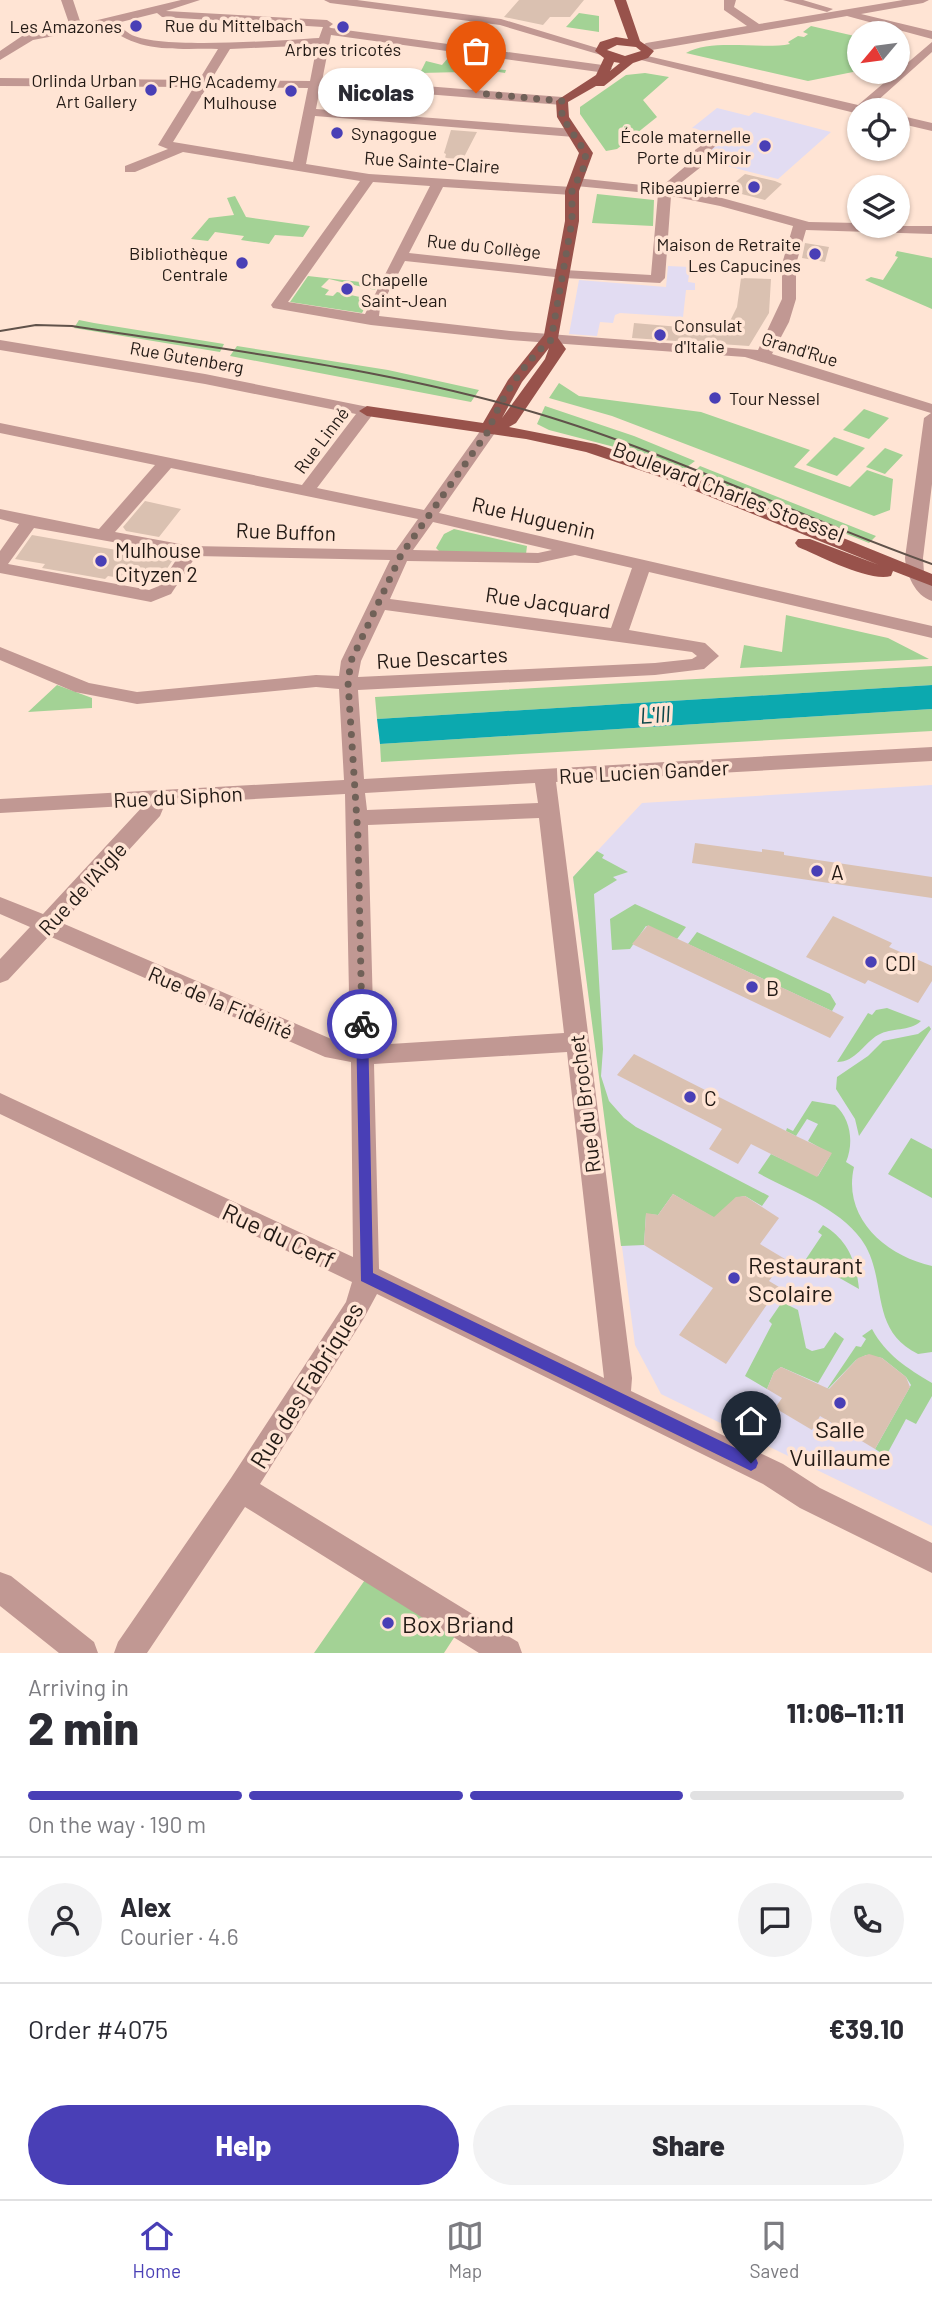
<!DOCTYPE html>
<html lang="en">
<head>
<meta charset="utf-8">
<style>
  body { margin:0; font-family:Barlow,sans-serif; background:#f2f2f3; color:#2b2b33; height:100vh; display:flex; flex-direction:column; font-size:26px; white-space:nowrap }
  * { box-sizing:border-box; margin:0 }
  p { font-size:23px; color:#7c7c81 }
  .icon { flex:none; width:38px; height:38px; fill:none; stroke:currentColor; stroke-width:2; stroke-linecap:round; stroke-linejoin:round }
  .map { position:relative; height:1653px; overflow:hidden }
  .drawer { display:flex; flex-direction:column; background:#fff; flex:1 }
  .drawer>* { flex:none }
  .needle { width:46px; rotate:241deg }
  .buttons { position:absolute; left:847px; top:21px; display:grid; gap:14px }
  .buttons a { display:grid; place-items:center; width:63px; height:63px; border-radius:50%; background:#fff; box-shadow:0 2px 5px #0004; font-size:35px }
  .pin { position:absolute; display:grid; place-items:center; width:60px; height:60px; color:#fff; margin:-72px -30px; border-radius:50% 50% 50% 0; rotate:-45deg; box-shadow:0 0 7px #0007 }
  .pin .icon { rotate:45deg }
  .courier { position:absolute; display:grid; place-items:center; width:70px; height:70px; margin:-35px; border:5px solid #493fb6; border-radius:50%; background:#fff; color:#222; box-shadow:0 2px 9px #0007 }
  .bubble { position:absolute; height:49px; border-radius:24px; background:#fff; box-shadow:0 2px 5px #0004; font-size:23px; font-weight:800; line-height:49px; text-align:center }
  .head em { font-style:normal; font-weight:800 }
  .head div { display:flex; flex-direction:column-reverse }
  .head { display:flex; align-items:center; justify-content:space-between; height:119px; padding:0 28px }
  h1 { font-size:46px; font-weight:800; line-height:52px }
  .bar { display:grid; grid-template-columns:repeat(4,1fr); gap:10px 7px; align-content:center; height:84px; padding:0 28px }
  .bar i { height:9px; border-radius:5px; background:#e1e1e2 }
  .bar .on { background:#493fb6 }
  .bar p { grid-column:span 4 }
  .line { display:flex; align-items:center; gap:18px; padding:0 28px; border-top:2px solid #e1e1e2 }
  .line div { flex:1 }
  .round { display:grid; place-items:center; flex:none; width:74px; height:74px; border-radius:37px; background:#f2f2f3 }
  .primary-button { display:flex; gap:14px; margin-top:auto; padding:14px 28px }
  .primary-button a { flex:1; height:80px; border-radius:42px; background:#493fb6; color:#fff; font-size:28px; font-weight:800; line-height:80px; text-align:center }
  .primary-button a+a { background:#f2f2f3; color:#2b2b33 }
  .tab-bar { display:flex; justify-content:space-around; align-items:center; height:98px; border-top:2px solid #e1e1e2; background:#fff; font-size:19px; color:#7c7c81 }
  .tab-bar a { display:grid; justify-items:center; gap:4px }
  .tab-bar .on { color:#493fb6 }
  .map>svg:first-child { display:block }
  .education { fill:#e2dcf2 }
  .green { fill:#a3d295 }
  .water { fill:#0ca9af }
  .building { fill:#dac1b1 }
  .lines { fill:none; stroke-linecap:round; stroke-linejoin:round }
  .minor { fill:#c19893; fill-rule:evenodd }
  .major { fill:#98524b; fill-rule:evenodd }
  .tram { stroke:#60524a; stroke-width:2 }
  .route { fill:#493fb6 }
  .done { stroke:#706158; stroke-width:7; stroke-dasharray:0 12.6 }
  .poi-dot { fill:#493fb6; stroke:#ffe4d4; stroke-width:2.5 }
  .labels { text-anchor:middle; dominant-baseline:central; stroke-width:7; stroke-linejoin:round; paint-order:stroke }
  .far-street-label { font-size:18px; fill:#231a15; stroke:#ffe4d4 }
  .far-poi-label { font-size:18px; fill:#231a15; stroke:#ffe4d4; text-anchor:end }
  .street-label { font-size:21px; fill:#231a15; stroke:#ffe4d4 }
  .poi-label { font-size:21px; fill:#231a15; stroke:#ffe4d4; text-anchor:start }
  .water-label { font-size:23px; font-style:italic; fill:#0b4649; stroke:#ffe4d4 }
  .near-street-label { font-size:24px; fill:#231a15; stroke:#ffe4d4 }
  .near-poi-label { font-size:24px; fill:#231a15; stroke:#ffe4d4; text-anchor:start }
</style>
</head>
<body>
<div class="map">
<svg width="932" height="1653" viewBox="0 0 932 1653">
  <rect width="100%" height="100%" fill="#ffe4d4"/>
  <path class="education" d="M717 108 749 116 754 112 831 132 778 179 711 162 704 156 726 137 692 128Z
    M668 266 690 267 688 282 695 283V290H686L683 317 620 313 615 315 613 323 600 322 597 336 569 334 579 280 666 287Z
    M932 785V1526L661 1394 635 1345 573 877 642 803Z"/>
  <path class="green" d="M579 13 599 16V32L566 27Z
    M811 26 859 37V67L853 72 808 81 686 53C712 38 761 50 790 44L788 42 798 36 804 37 808 34 803 32Z
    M448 58 457 61 454 66 506 70 505 73 493 71 488 77 462 72 420 73 426 61 442 65Z
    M645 73 669 77 643 100 657 117 617 149 606 151 580 114V107L626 75Z
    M597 194 654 200 653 226 592 223Z
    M235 196 246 217 310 226 303 237 275 235 269 244 241 240 244 236 215 232 208 241 191 239 209 218 234 215 227 198Z
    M897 251 932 258V309L865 280 871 277 883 280 898 257 895 256Z
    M308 276 378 284 375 290 329 279 321 287 329 290 325 295 333 296 337 292 369 299 362 313 290 302Z
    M79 320 94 323 224 344 220 352 74 328Z
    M237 346 388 370 479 390 471 402 230 356Z
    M559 383 579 396 701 412 810 450 794 467 850 487 867 470 893 479 890 510 874 516 612 416 549 398Z
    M545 406 634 436 695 461 683 470 649 456 549 430 537 424Z
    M864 409 889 418 869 439 843 430Z
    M834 437 865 448 837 476 806 465Z
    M885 448 903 455 885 474 866 467Z
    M700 466 876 536 869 543 693 473Z
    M454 529 527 546 526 554 440 552 436 548 444 534Z
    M786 615 888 638 929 659 740 668 744 645 782 652Z
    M932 666V685L377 719 375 697Z
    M57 685 92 698V708L28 712Z
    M932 709V731L381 762 380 744Z
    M597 851 604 855 602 858 628 872 613 877 617 880 594 894 603 1049 601 1076 609 1101 624 1118 636 1127 769 1196 762 1206 745 1196 735 1198 728 1226 673 1194 658 1215 646 1214 644 1245 621 1246 573 877Z
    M635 904 686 927 677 939 646 926 630 949 612 950 610 919Z
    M697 932 830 994 836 1004 832 1011 688 944Z
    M887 1008 921 1021C909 1032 892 1027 878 1035 864 1043 856 1062 837 1062L868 1013 872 1015 876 1010Z
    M929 1026 931 1029 859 1136 855 1119 836 1089 837 1077 868 1056 883 1041 918 1034Z
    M812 1101 835 1105C851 1119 854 1143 846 1162L854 1167C842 1218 886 1256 932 1266V1352L918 1354C867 1329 889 1277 861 1239 838 1207 791 1191 758 1173L771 1154 818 1176 831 1154 808 1141 818 1124 807 1119 796 1136 786 1131 787 1128 793 1131Z
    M911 1138 932 1149V1198L888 1174Z
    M823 1225C848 1240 856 1261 859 1289L806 1259 822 1235 818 1232Z
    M782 1302 798 1310 806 1348 812 1351 824 1348 835 1332 844 1339 818 1383 781 1367 774 1372 767 1389 745 1376 772 1324 769 1321Z
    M872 1329C886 1355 907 1368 932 1383V1396L916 1424 906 1419 886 1456 875 1449 911 1385 906 1377 882 1358 866 1355 856 1360 825 1392 856 1346 861 1347 866 1339 862 1336Z
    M367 1577 457 1633 444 1653H314Z"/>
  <path class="water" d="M932 685V709L380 744 377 719Z"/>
  <path class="building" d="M519 0H584L570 17H550L543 25 504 17Z
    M451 130 477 132 463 159 445 158 446 154 444 153Z
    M745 174 775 181 782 184 765 200 726 190Z
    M805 243 829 247 825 262 802 258Z
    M741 278 771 279 769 313 749 346 632 338 634 323 725 331 737 307Z
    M145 501 181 509 159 537 126 531 123 527Z
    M32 535 139 554 137 549 148 551 146 553 174 558 157 584 108 576 105 579 42 568 45 564 15 559Z
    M695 843 762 852V849L784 852V855L932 877V898L692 863Z
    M833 916 892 943 889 947 932 966V981L918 1003 868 980 865 984 806 957Z
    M648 925 832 1011 844 1017 830 1038 632 944Z
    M634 1054 796 1136 832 1153 817 1177 751 1144 738 1164 709 1149 722 1129 617 1075Z
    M673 1194 714 1217 736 1197 745 1196 779 1218 760 1244 785 1259 769 1281 779 1287 726 1364 679 1335 713 1288 644 1245 646 1213 658 1215Z
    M869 1354 882 1358 906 1377 910 1387 875 1449 820 1416 812 1430 775 1408 782 1398 767 1389 774 1372 781 1367 829 1389 858 1358Z"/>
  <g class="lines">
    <path class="minor" d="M61 0H73L81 24 181 0H200L166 11 327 20 333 24 329 27 331 28 610 66 612 69 606 73 331 35 322 81H362L562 97 568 101 562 105 362 89 320 88 316 109 574 129 580 133 574 137 315 116 306 164 369 174 572 187 579 191 572 195 443 187 409 253 564 270 651 275 658 194 576 186 569 182 576 178 661 187 694 159 695 150 718 134 724 138 707 154 706 163 673 189 722 198 809 222 859 223V226H932V234L806 230 796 264V299L789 322 772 354 932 404V484L923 558 924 573 932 583V601C915 596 906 574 905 558L924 418 931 413 745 357 510 340 371 325 273 308 271 305 360 181 183 152 135 172H125V166L168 149 158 145 194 87 0 86V78L199 80 218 49C177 48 139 54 107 26L33 40 0 60V51L25 34 70 26ZM157 13 162 17 323 27 319 38C283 40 156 50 130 34 125 31 121 27 117 23ZM317 45 310 81 211 80 230 49ZM207 87 308 88 293 162 173 142ZM373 182 430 186 365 314 288 302ZM671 196 720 206 793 226 782 264V299L758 350 510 331 379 316 380 308 405 261 564 278 660 283 665 278Z
      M324 0H357L501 19 607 51 601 55 500 25 330 3Z
      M724 0H736L734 7 759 24 903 0H929L923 3 861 14 932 31V39L847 16 646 51 640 47 646 43 747 26 724 10Z
      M783 0H803L833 9 827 12Z
      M932 42V52L867 110H859V114L633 58 639 54 858 105Z
      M898 115 932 123V131L898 123Z
      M0 340 205 374 373 408 375 411 373 414 317 488 424 510 483 427H495L497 430 439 513 932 626V638L649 572 629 630 705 643 719 656 704 669 655 675 358 690 364 779 932 747V761L556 782 632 1378 631 1391 783 1464 820 1488 932 1543V1573L800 1508 763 1484 377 1294 364 1318 260 1484 518 1642 522 1653H479L245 1507 147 1653H114L118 1642 231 1478 346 1302 352 1282 0 1114V1093L353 1257 351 1062 325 1057 49 936 8 980 0 983V959L30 927 0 914V897L43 914 144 805 0 813V799L344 780 339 689 316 687 137 704 75 692 0 660V647L89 683 137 692 316 675 339 676 341 661 390 560 196 556 171 594 151 602 0 573V551L19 524 0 519V509L99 529 155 465 0 433V423L302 485 356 414 205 384 0 350ZM171 468 418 519 396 550 191 546 115 532ZM433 522 552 550 538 553 413 550ZM34 528 180 554 159 586 149 590 8 564ZM575 555 632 568 611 628 390 599 407 561 538 563ZM385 610 692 652 697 656 692 659 655 663 358 677 361 661ZM535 783 538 803 367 810 365 793ZM345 794 350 1043 336 1041 62 923 160 816 165 804ZM539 818 564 1033 374 1045 368 825ZM567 1052 604 1378 379 1269 374 1064Z
      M0 1572 11 1576 94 1642 98 1653H59L0 1606Z"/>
    <path class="major" d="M614 0H626L640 41 654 51 648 58 633 63 604 86H596L568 102 569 117 593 153 579 191V221L558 338 566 349 516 423 509 427 596 444 678 471 932 574V586L893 571 891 576C868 582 820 556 798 547L795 543 798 539H810L879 565 666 479 586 452 526 439 367 416 359 411 367 406 483 423 508 380 544 335 565 221V191L579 153 557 117 556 101 596 75 604 58 595 51 600 42 616 37 628 39ZM617 45 636 47 641 51 625 56 607 50ZM614 62 620 63 610 71ZM549 348 545 359 502 418 522 382Z"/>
    <path class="tram" d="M0 331 36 325 72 326C227 350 385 368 536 413 671 453 799 517 932 564"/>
  </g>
  <path class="route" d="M362 1019 368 1024 373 1273 756 1458 758 1463 756 1468 751 1471 745 1468 361 1281 356 1024Z"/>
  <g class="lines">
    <path class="done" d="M362 1024 358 837 348 682 351 661 401 555 489 430C498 402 527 358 551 340L572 221V191L583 169 586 153 562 117V101L476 93"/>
  </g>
  <g class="poi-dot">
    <circle cx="136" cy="26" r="7"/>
    <circle cx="343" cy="27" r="7"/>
    <circle cx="151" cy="90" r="7"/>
    <circle cx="291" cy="91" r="7"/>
    <circle cx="337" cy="133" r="7"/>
    <circle cx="765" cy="146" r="7"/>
    <circle cx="754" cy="187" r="7"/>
    <circle cx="815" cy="254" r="7"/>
    <circle cx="242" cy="263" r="7"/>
    <circle cx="347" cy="289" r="7"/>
    <circle cx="660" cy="335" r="7"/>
    <circle cx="715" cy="398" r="7"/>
    <circle cx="101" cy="561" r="7"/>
    <circle cx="817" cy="871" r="7"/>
    <circle cx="871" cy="962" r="7"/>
    <circle cx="752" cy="987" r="7"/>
    <circle cx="690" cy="1097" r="7"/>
    <circle cx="734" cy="1278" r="7"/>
    <circle cx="840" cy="1403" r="7"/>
    <circle cx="388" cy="1623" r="7"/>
  </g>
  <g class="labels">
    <g class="far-street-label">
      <text x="234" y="25">Rue du Mittelbach</text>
      <text transform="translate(432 162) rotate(4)">Rue Sainte-Claire</text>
      <text transform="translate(484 246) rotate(6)">Rue du Collège</text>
      <text transform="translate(800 349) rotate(17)">Grand'Rue</text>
      <text transform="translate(187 357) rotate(10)">Rue Gutenberg</text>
      <text transform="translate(321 440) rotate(-53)">Rue Linné</text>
    </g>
    <g class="far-poi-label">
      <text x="122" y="26">Les Amazones</text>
      <text x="343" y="49" text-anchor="middle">Arbres tricotés</text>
      <text x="137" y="80">Orlinda Urban<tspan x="137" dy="21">Art Gallery</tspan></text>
      <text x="277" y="81">PHG Academy<tspan x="277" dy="21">Mulhouse</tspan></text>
      <text x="351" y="133" text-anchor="start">Synagogue</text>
      <text x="751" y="136">École maternelle<tspan x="751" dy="21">Porte du Miroir</tspan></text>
      <text x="740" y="187">Ribeaupierre</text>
      <text x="801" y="244">Maison de Retraite<tspan x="801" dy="21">Les Capucines</tspan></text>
      <text x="228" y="253">Bibliothèque<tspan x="228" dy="21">Centrale</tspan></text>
      <text x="361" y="279" text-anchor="start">Chapelle<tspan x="361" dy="21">Saint-Jean</tspan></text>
      <text x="674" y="325" text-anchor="start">Consulat<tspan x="674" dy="21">d'Italie</tspan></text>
      <text x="729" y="398" text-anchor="start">Tour Nessel</text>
    </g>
    <g class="street-label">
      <text transform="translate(729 491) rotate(21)">Boulevard Charles Stoessel</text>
      <text transform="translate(534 517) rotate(13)">Rue Huguenin</text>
      <text transform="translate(286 531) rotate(2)">Rue Buffon</text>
      <text transform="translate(548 602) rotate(8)">Rue Jacquard</text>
      <text transform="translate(442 657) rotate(-3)">Rue Descartes</text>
      <text transform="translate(644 771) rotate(-3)">Rue Lucien Gander</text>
      <text transform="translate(178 796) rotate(-3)">Rue du Siphon</text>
      <text transform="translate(82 888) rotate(-47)">Rue de l'Aigle</text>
      <text transform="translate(221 1002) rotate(23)">Rue de la Fidélité</text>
      <text transform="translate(584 1104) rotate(-97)">Rue du Brochet</text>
    </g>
    <g class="poi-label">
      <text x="115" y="549">Mulhouse<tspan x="115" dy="24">Cityzen 2</tspan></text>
      <text x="831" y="871">A</text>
      <text x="885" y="962">CDI</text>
      <text x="766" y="987">B</text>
      <text x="704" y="1097">C</text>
    </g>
    <g class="water-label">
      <text transform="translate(655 714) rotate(-4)">L'Ill</text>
    </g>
    <g class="near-street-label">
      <text transform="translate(279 1235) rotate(25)">Rue du Cerf</text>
      <text transform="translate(306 1385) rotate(-58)">Rue des Fabriques</text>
    </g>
    <g class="near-poi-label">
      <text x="748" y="1264">Restaurant<tspan x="748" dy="28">Scolaire</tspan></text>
      <text x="840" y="1428" text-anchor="middle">Salle<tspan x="840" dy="28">Vuillaume</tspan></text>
      <text x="402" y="1623">Box Briand</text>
    </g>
  </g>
</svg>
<div class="buttons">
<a><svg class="needle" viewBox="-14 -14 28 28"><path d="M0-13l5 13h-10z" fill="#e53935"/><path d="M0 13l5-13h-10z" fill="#7c7c81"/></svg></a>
<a><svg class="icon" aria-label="locate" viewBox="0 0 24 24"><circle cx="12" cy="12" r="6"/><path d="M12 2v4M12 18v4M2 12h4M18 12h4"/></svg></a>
<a><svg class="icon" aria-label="layers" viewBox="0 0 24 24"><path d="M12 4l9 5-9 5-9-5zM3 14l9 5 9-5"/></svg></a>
</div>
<div class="pin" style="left:476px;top:93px;background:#ea580c"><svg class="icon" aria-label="bag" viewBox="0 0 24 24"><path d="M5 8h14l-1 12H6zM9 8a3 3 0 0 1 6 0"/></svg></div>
<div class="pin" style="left:751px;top:1463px;background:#1f2937"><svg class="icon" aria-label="home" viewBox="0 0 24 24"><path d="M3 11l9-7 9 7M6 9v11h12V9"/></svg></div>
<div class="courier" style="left:362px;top:1024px"><svg class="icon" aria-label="bike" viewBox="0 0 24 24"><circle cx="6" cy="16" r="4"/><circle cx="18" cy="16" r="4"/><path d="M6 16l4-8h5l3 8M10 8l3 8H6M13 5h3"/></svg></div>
<div class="bubble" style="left:318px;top:68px;width:116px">Nicolas</div>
</div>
<section class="drawer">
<div class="head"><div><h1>2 min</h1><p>Arriving in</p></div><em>11:06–11:11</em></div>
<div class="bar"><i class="on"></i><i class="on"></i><i class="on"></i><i></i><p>On the way · 190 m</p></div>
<div class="line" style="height:126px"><a class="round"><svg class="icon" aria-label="person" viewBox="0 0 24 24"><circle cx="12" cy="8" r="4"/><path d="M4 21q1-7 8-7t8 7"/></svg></a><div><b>Alex</b><p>Courier · 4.6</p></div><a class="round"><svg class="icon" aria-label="chat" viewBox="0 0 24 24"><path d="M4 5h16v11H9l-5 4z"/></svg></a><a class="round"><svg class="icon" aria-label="phone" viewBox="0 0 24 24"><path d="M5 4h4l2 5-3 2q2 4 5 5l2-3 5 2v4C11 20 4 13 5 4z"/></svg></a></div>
<div class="line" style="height:91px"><div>Order #4075</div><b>€39.10</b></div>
<div class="primary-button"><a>Help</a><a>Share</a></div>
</section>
<nav class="tab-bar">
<a class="on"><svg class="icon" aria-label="home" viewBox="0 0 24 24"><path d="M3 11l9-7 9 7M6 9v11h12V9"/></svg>Home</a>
<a><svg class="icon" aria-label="map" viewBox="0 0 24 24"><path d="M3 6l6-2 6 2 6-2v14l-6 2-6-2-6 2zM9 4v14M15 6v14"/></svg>Map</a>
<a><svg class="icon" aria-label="saved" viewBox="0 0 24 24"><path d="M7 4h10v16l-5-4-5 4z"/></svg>Saved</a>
</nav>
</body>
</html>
